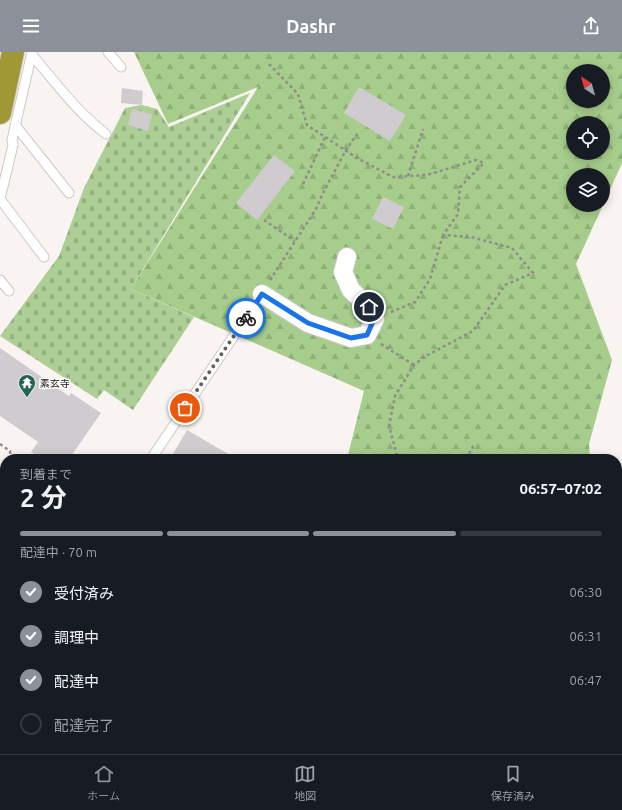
<!DOCTYPE html>
<html lang="ja">
<head>
<meta charset="utf-8">
<style>
  body { margin:0; font-family:Ubuntu,"Noto Sans JP",sans-serif; background:#242831; color:#f1f3f6; height:100vh; display:flex; flex-direction:column; font-size:15px; white-space:nowrap }
  * { box-sizing:border-box; margin:0 }
  p { font-size:13px; color:#9ea1a6 }
  .icon { flex:none; width:22px; height:22px; fill:none; stroke:currentColor; stroke-width:2; stroke-linecap:round; stroke-linejoin:round }
  .map { position:relative; flex:1; overflow:hidden }
  .sheet { position:absolute; left:0px; top:402px; width:622px; height:300px; display:flex; flex-direction:column; background:#171b24; border-radius:16px 16px 0 0; box-shadow:0 2px 10px #0003 }
  .sheet>* { flex:none }
  .needle { width:26px; rotate:323deg }
  .fabs { position:absolute; left:566px; top:12px; display:grid; gap:8px }
  .fabs a { display:grid; place-items:center; width:44px; height:44px; border-radius:50%; background:#171b24; box-shadow:0 2px 10px #0003; font-size:20px }
  .pin { position:absolute; display:grid; place-items:center; width:34px; height:34px; color:#fff; margin:-17px; border:2px solid #fff; border-radius:50%; box-shadow:0 1px 4px #0007 }
  .courier { position:absolute; display:grid; place-items:center; width:40px; height:40px; margin:-20px; border:3px solid #1a73e8; border-radius:50%; background:#fff; color:#222; box-shadow:0 1px 5px #0007 }
  .overview em { font-style:normal; font-weight:700 }
  .overview div { display:flex; flex-direction:column-reverse }
  .overview { display:flex; align-items:center; justify-content:space-between; height:68px; padding:0 20px }
  h1 { font-size:26px; font-weight:700; line-height:30px }
  .bar { display:grid; grid-template-columns:repeat(4,1fr); gap:6px 4px; align-content:center; height:48px; padding:0 20px }
  .bar i { height:5px; border-radius:3px; background:#363941 }
  .bar .selected { background:#8c9099 }
  .bar p { grid-column:span 4 }
  ol { padding:0 20px; list-style:none }
  li { display:flex; align-items:center; gap:12px; height:44px }
  li p { margin-inline-start:auto }
  li .icon { padding:4px; border-radius:50%; background:#8c9099; color:#fff; stroke-width:4 }
  li:last-child { color:#9ea1a6 }
  li i { width:22px; height:22px; border:2px solid #363941; border-radius:50% }
  header { display:flex; justify-content:space-between; align-items:center; height:52px; padding:0 20px; background:#8c9099; color:#fff; font-size:18px; font-weight:700 }
  .tabs { display:flex; justify-content:space-around; align-items:center; height:56px; border-top:1px solid #363941; background:#171b24; font-size:11px; color:#9ea1a6 }
  .tabs a { display:grid; justify-items:center; gap:2px }
  .tabs .selected { color:#8c9099 }
  .map>svg:first-child { display:block }
  .forest { fill:url(#forest-firs); fill-rule:evenodd }
  .cemetery { fill:url(#cemetery-stones) }
  .lines { fill:none; stroke-linecap:round; stroke-linejoin:round }
  .river { stroke:#6fc7e8; stroke-width:32 }
  .building { fill:#cfcbcf }
  .lane-casing { stroke:#cec9c6; stroke-width:11 }
  .street-casing { stroke:#cec9c6; stroke-width:20 }
  .highway-casing { stroke:#d0d0cf; stroke-width:24 }
  .path { stroke:#8f8c8a; stroke-width:2.5; stroke-dasharray:3 3; stroke-linecap:butt }
  .lane { stroke:#fff; stroke-width:9 }
  .street { stroke:#fff; stroke-width:18 }
  .highway { stroke:#a09735; stroke-width:22 }
  .done { stroke:#64615f; stroke-width:4; stroke-dasharray:0 7.2 }
  .route { stroke:#1a73e8; stroke-width:5 }
  .labels { text-anchor:middle; dominant-baseline:central; stroke-width:3; stroke-linejoin:round; paint-order:stroke }
  .poi-label { font-size:10px; fill:#131210; stroke:#fff; text-anchor:start }
</style>
</head>
<body>
<header><svg class="icon" aria-label="menu" viewBox="0 0 24 24"><path d="M4 6h16M4 12h16M4 18h16"/></svg>Dashr<svg class="icon" aria-label="share" viewBox="0 0 24 24"><path d="M12 15V3M7 8l5-5 5 5M5 13v7h14v-7"/></svg></header>
<div class="map">
<svg width="622" height="702" viewBox="0 0 622 702">
  <defs>
    <pattern id="forest-firs" width="22" height="20" patternUnits="userSpaceOnUse"><rect width="22" height="20" fill="#a6cd8c"/><path d="M5 1l3.5 6h-7zM16 11l3.5 6h-7z" fill="#8eaf78"/></pattern>
    <pattern id="cemetery-stones" width="16" height="16" patternUnits="userSpaceOnUse"><rect width="16" height="16" fill="#adcf96"/><path d="M2 7V4a2 2 0 0 1 4 0v3zM10 15v-3a2 2 0 0 1 4 0v3z" fill="#94b180"/></pattern>
  </defs>
  <rect width="100%" height="100%" fill="#f9f4f1"/>
  <path class="forest" d="M134 0H622V111L603 153V123H573V153H603L576 212 612 308 589 392 590 407H349L348 403 364 339 131 237 258 35 168 72ZM573 19H603V49H573ZM573 71H603V101H573Z"/>
  <path class="cemetery" d="M250 41 131 237 194 265 133 358 104 338 97 347 0 284 59 204 84 136 125 56 142 53 157 57 169 75Z"/>
  <g class="lines">
    <path class="river" d="M0 681 5 684
      M22 697 28 702"/>
  </g>
  <path class="building" d="M359 35 406 63 390 89 344 61Z
    M122 36 143 39 142 53 121 51Z
    M132 57 152 62 148 79 128 73Z
    M274 103 295 119 257 168 236 151Z
    M383 145 404 155 393 177 372 167Z
    M0 296 69 344 71 341 101 361 69 407H42L31 400 38 390 0 364Z
    M187 378 237 407H170Z"/>
  <g class="lines">
    <defs>
      <path id="lane" d="M108 0 121 15
        M32 3C56 31 76 59 106 82
        M15 73 69 141
        M0 147 13 93 12 88 32 0
        M0 147 44 205
        M0 228 9 239
        M151 407 262 242
        M0 523 5 527
        M617 545 622 536
        M0 586 5 581
        M617 619 622 613
        M0 637 5 643
        M47 697 53 702"/>
      <path id="street" d="M262 242 308 271 351 286 367 283 375 267 369 255 351 238 343 220 347 205
        M0 510 5 513
        M390 697 395 702
        M545 697 551 702
        M170 702 173 697
        M350 702 354 697
        M503 702 507 697"/>
      <path id="highway" d="M0 61 13 0"/>
    </defs>
    <use href="#lane" class="lane-casing"/>
    <use href="#street" class="street-casing"/>
    <use href="#highway" class="highway-casing"/>
    <path class="path" d="M269 12 298 42 307 73 357 106 393 125 427 123 476 108 484 111 460 135 458 162 443 183 471 185 512 196 533 221 505 233 473 279 424 305 414 313 395 344 389 374 398 407
      M408 124 423 77
      M303 132 325 85
      M264 168 295 189
      M270 228 316 157 324 139 346 98 357 82
      M391 260 415 250 430 227 443 183
      M381 292 414 313
      M0 392 10 399 11 407
      M466 407 474 393
      M591 407 592 404
      M0 444 5 445
      M0 462 5 456
      M195 697 201 702"/>
    <use href="#lane" class="lane"/>
    <use href="#street" class="street"/>
    <use href="#highway" class="highway"/>
  </g>
  <g class="lines">
    <path class="done" d="M185 356 246 266"/>
    <path class="route" d="M246 266 262 242 308 271 351 286 367 283 374 267 369 255"/>
  </g>
  <defs>
    <symbol id="temple-pin" viewBox="-11 -11 22 30"><path d="M0 17L-7.5 6A9.5 9.5 0 1 1 7.5 6Z" fill="#216555" stroke="#fff"/><path d="M0-6L5-2H3V0L6.5 2.5H4V6H1.5V3h-3V6H-4V2.5H-6.5L-3 0V-2H-5Z" fill="#fff"/></symbol>
  </defs>
  <g fill-rule="evenodd">
    <use href="#temple-pin" x="17" y="321" width="20" height="27"/>
  </g>
  <g class="labels">
    <g class="poi-label">
      <text x="40" y="331">素玄寺</text>
    </g>
  </g>
</svg>
<div class="fabs">
<a><svg class="needle" viewBox="-14 -14 28 28"><path d="M0-13l5 13h-10z" fill="#e53935"/><path d="M0 13l5-13h-10z" fill="#9ea1a6"/></svg></a>
<a><svg class="icon" aria-label="locate" viewBox="0 0 24 24"><circle cx="12" cy="12" r="6"/><path d="M12 2v4M12 18v4M2 12h4M18 12h4"/></svg></a>
<a><svg class="icon" aria-label="layers" viewBox="0 0 24 24"><path d="M12 4l9 5-9 5-9-5zM3 14l9 5 9-5"/></svg></a>
</div>
<div class="pin" style="left:185px;top:356px;background:#ea580c"><svg class="icon" aria-label="bag" viewBox="0 0 24 24"><path d="M5 8h14l-1 12H6zM9 8a3 3 0 0 1 6 0"/></svg></div>
<div class="pin" style="left:369px;top:255px;background:#1f2937"><svg class="icon" aria-label="home" viewBox="0 0 24 24"><path d="M3 11l9-7 9 7M6 9v11h12V9"/></svg></div>
<div class="courier" style="left:246px;top:266px"><svg class="icon" aria-label="bike" viewBox="0 0 24 24"><circle cx="6" cy="16" r="4"/><circle cx="18" cy="16" r="4"/><path d="M6 16l4-8h5l3 8M10 8l3 8H6M13 5h3"/></svg></div>
<section class="sheet">
<div class="overview"><div><h1>2 分</h1><p>到着まで</p></div><em>06:57–07:02</em></div>
<div class="bar"><i class="selected"></i><i class="selected"></i><i class="selected"></i><i></i><p>配達中 · 70 m</p></div>
<ol>
<li><svg class="icon" aria-label="check" viewBox="0 0 24 24"><path d="M5 12l5 5 9-10"/></svg>受付済み<p>06:30</p></li>
<li><svg class="icon" aria-label="check" viewBox="0 0 24 24"><path d="M5 12l5 5 9-10"/></svg>調理中<p>06:31</p></li>
<li><svg class="icon" aria-label="check" viewBox="0 0 24 24"><path d="M5 12l5 5 9-10"/></svg>配達中<p>06:47</p></li>
<li><i></i>配達完了</li>
</ol>
</section>
</div>
<nav class="tabs">
<a class="selected"><svg class="icon" aria-label="home" viewBox="0 0 24 24"><path d="M3 11l9-7 9 7M6 9v11h12V9"/></svg>ホーム</a>
<a><svg class="icon" aria-label="map" viewBox="0 0 24 24"><path d="M3 6l6-2 6 2 6-2v14l-6 2-6-2-6 2zM9 4v14M15 6v14"/></svg>地図</a>
<a><svg class="icon" aria-label="saved" viewBox="0 0 24 24"><path d="M7 4h10v16l-5-4-5 4z"/></svg>保存済み</a>
</nav>
</body>
</html>
